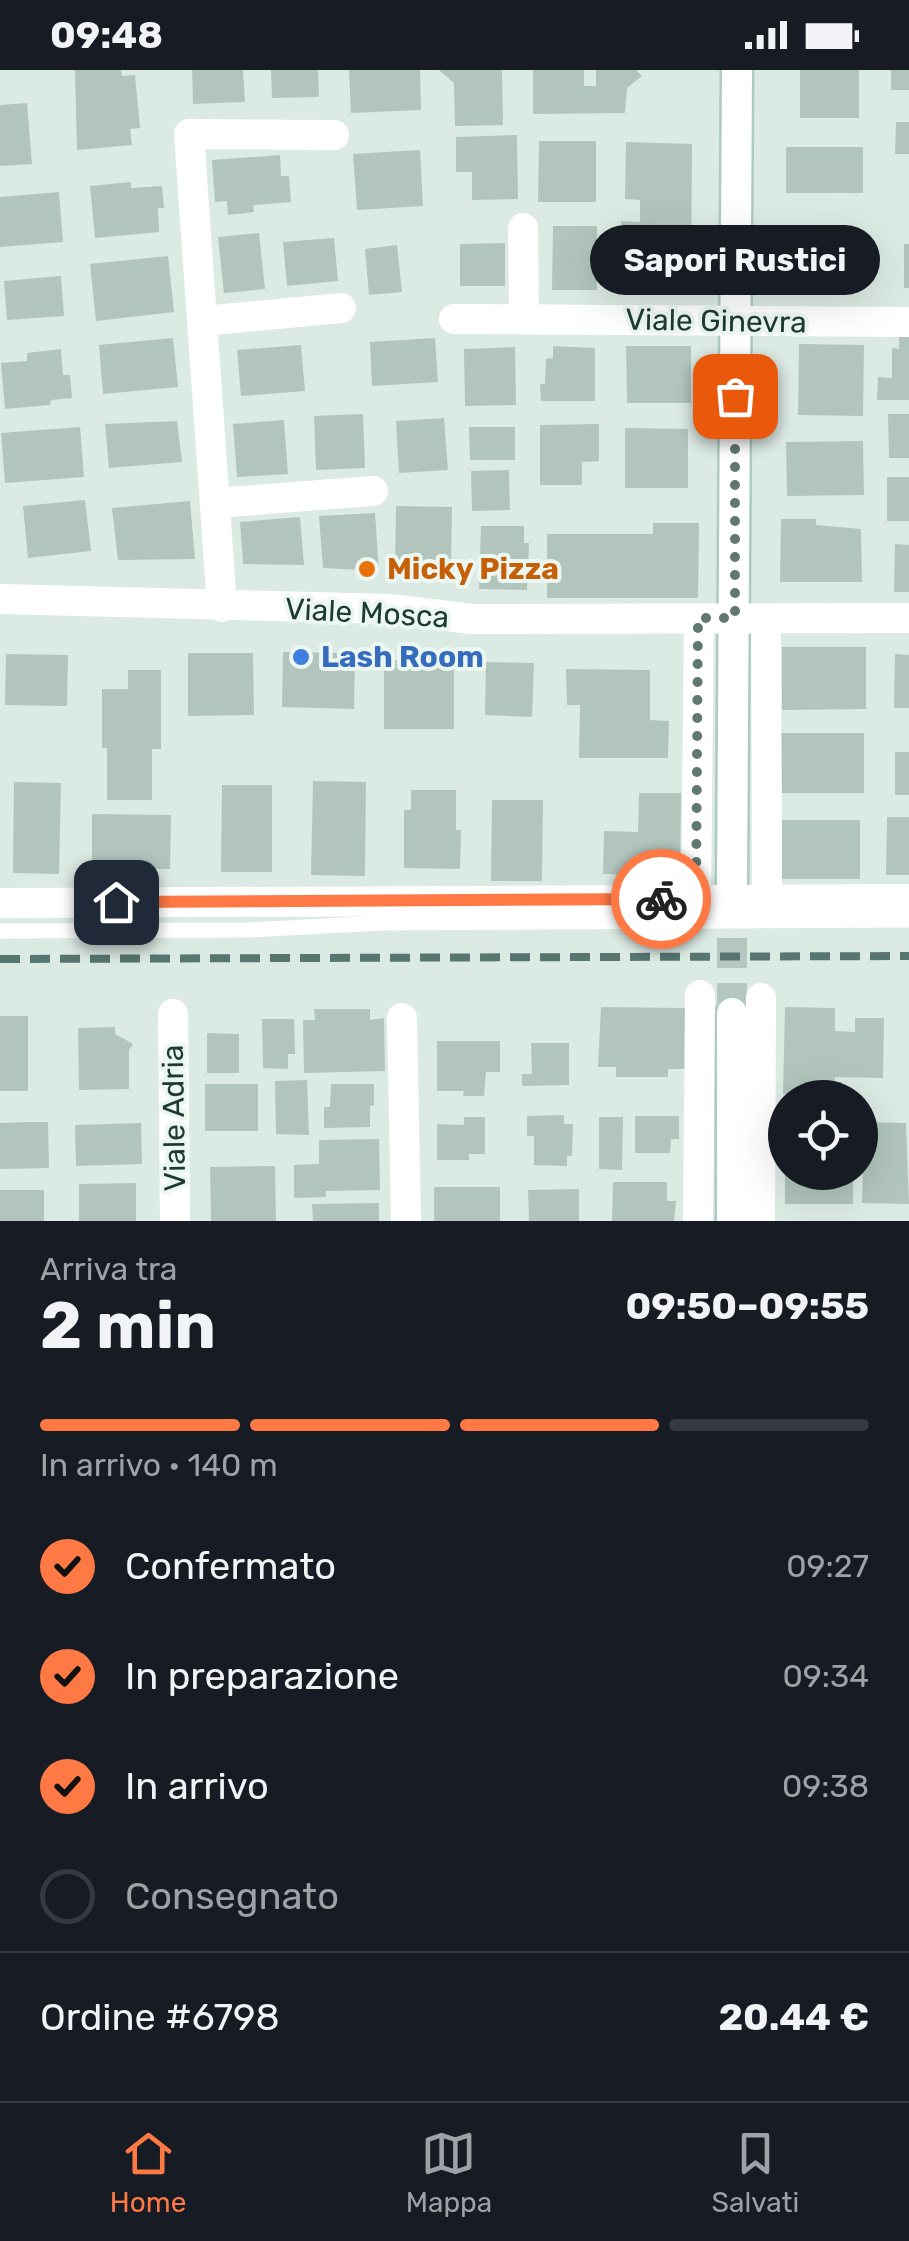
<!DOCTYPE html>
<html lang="it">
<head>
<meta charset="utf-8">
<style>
  body { margin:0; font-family:Rubik,sans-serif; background:#242831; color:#f1f3f6; height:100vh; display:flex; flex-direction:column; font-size:38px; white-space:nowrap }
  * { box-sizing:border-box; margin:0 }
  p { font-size:32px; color:#9ea1a6 }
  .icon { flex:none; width:55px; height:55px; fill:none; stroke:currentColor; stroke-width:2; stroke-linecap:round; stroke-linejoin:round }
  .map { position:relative; height:1151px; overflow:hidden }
  .drawer { display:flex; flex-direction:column; background:#171b24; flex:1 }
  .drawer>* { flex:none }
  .buttons { position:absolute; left:768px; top:1010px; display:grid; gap:20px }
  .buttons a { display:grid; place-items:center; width:110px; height:110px; border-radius:50%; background:#171b24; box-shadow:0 10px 40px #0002; font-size:50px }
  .pin { position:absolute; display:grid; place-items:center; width:85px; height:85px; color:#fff; margin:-42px; border-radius:20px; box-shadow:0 5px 15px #0006 }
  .courier { position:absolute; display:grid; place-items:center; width:100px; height:100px; margin:-50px; border:8px solid #ff7945; border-radius:50%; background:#fff; color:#222; box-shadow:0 2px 12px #0007 }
  .bubble { position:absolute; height:70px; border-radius:35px; background:#171b24; box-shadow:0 10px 40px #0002; font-size:32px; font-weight:700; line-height:70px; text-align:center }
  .headline em { font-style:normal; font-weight:700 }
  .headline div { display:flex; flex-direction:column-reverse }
  .headline { display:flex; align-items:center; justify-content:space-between; height:170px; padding:0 40px }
  h1 { font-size:65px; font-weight:700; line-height:75px }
  .bar { display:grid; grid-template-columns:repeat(4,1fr); gap:15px 10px; align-content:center; height:120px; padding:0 40px }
  .bar i { height:12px; border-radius:8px; background:#363941 }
  .bar .on { background:#ff7945 }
  .bar p { grid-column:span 4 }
  .line { display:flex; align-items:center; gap:25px; padding:0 40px; border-top:2px solid #363941 }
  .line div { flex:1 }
  ol { padding:0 40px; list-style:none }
  li { display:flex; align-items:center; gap:30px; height:110px }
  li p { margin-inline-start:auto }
  li .icon { padding:10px; border-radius:50%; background:#ff7945; color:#111; stroke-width:4 }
  li:last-child { color:#9ea1a6 }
  li i { width:55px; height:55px; border:5px solid #363941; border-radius:50% }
  .status { display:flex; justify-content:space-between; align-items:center; height:70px; padding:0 50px; background:#171b24; direction:ltr }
  .status svg { height:28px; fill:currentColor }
  .dock { display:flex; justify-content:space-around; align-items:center; height:140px; border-top:2px solid #363941; background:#171b24; font-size:28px; color:#9ea1a6 }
  .dock a { display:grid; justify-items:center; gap:5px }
  .dock .on { color:#ff7945 }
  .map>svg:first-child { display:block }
  .building { fill:#b1c5bd }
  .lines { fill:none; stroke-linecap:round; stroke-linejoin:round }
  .secondary-tunnel { stroke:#b6c7c1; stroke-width:30; stroke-dasharray:30 15; stroke-linecap:butt }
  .secondary-casing { stroke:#aecbc1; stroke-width:35 }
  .lane { stroke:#fff; stroke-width:15 }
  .street { stroke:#fff; stroke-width:30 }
  .secondary { stroke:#fff; stroke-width:30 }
  .rail { stroke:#56766f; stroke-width:8; stroke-dasharray:20 10; stroke-linecap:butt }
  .done { stroke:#607871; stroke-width:10; stroke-dasharray:0 18 }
  .route { stroke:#ff7945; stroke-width:12 }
  .food-dot { fill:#e8710a; stroke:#ecf7f2; stroke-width:4 }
  .shop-dot { fill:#3f7fe0; stroke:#ecf7f2; stroke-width:4 }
  .labels { text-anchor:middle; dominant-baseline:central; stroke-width:8; stroke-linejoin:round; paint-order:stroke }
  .street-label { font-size:30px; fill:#1d3a33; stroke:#ecf7f2 }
  .food-label { font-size:30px; font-weight:bold; fill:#c56008; stroke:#ecf7f2; text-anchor:start }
  .shop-label { font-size:30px; font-weight:bold; fill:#366cbe; stroke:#ecf7f2; text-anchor:start }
</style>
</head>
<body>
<div class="status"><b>09:48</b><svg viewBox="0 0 49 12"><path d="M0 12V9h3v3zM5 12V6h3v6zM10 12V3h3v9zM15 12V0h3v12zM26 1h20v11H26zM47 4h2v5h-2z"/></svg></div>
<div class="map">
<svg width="909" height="1151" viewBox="0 0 909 1151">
  <rect width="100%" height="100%" fill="#dceae4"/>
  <path class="building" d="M75 0H121L122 6 135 5 140 58 130 59 132 75 77 80Z
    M192 0H243L245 32 193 34Z
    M271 0H318L319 27 272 28Z
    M349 0H420L421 40 351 43Z
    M439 0H502L503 55 455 56 454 13Z
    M533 0H584V16H596V0H636L642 6 627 18 625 43 533 44Z
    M800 0H859V48H800Z
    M891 0H909V20H891Z
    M27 33 32 94 0 96V35Z
    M896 52H909V84H895Z
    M517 65 518 129 472 130V102H456V67Z
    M539 71H596V132H538Z
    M626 72 692 74 691 218 621 217V151L640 152V130L625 129Z
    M786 77H863V123H786Z
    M420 80 423 136 357 140 353 84Z
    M280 85 281 106H289L291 132 253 135 254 142 228 145 227 131 215 132 212 90Z
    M131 112V118L162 116 164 138H158L159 162 95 168 90 116Z
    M59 122 63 172 0 177V127Z
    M553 156H597V220H552Z
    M787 156 852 157 851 216 786 215Z
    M259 163 265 219 224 223 218 167Z
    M334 168 338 211 287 216 283 172Z
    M505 173V216H460V174Z
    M904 174H909V218H904Z
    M397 175 402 222 369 225 365 179Z
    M168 186 174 242 96 251 90 194Z
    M61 206 64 246 7 250 4 211Z
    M899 263H909V330H877L878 307 892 308V278L899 279Z
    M173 268 178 317 103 324 99 275Z
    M435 268 438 312 372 316 370 272Z
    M799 274 864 275 863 346 798 345Z
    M301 275 305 321 241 326 237 280Z
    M553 276 595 278V331H541L540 314H545L546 289 553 288Z
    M626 276H691V333H627Z
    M515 277 516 335 465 336 464 279Z
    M61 279 63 305H70L72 328 51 330 50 335 5 339 1 293 27 291V283Z
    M363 344 365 398 316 400 314 346Z
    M888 344H909V388H889Z
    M444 348 448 400 399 403 396 351Z
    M284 350 288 404 237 407 233 354Z
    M177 351 182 392 109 398 105 354Z
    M599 354V391L582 392V415H540V355Z
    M80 357 84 407 5 413 1 363Z
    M469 357H515V390H470Z
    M625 358 688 359V418H625Z
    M863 371 864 425 787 426 786 372Z
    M509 400 510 440 472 441 471 401Z
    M887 407H909V451H887Z
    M85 430 91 481 28 488 23 436Z
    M190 431 195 489 118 490 112 438Z
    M396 436 452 437 451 498 395 497Z
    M375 443 379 501 323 498 319 446Z
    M300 447 304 495 243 494 240 452Z
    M781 449H816V455L861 459 862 512H780Z
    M653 453H699L698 528H547V464H653Z
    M481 456H524V473H529L527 520 479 519Z
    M895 474 909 475V522H894Z
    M782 577H866V639L782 640Z
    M283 582 355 583 354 639 282 637Z
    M188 583H253L254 645 188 646Z
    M6 584 68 585 67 636 5 635Z
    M895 584 909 585V638H894Z
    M384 590 454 591V659H384Z
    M486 592 534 593 532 647 485 645Z
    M566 599 650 600V650L669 651 668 688H579L580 635H567Z
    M128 600H161V679H152V730H107V678H102V619H128Z
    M781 663H864V723H782Z
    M895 682H909V725H895Z
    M313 711 366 712 365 806 311 805Z
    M14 712 61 713 59 804 13 803Z
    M222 715H272V802H221Z
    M411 720H456V760H461L460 799 404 798V740H411Z
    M639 723H681L680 806 603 804 604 761 638 762Z
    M492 730H543L542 811H491Z
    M92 744 171 745 170 799 92 798Z
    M887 747H909V805H886Z
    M782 750H860V809H782Z
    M601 937 685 938V999H668V1007H616V997H598Z
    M785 937 835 938V961L855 962V948H884L883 1008 835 1007V1023L783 1024Z
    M314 939H370V950L384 948 385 1001 304 1003 303 950H315Z
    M0 946H28V1021H0Z
    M262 949H294L295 984H288V999L263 998Z
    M115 957V964L133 974 129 980V1019L79 1020 78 958Z
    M207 963 239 964V1003H207Z
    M437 971H500V1002H486L484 1026H463L464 1021H437Z
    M531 973H569V1015L522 1016V1004H532Z
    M307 1010 309 1065 276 1064 275 1011Z
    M205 1014H258V1061H205Z
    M331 1014H374V1035L370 1036V1057L324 1058V1037H330Z
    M564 1045V1054H573L572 1086H567V1096L534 1095V1066H527V1046Z
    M635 1046H679V1069H671L670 1083H635Z
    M464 1047H485V1084H469V1090H437V1054L464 1055Z
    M599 1047H623L622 1100 599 1099Z
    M29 1052H48L49 1098 0 1099V1053Z
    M864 1052 906 1053 909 1134 862 1133Z
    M141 1053 142 1094 76 1096 75 1055Z
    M379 1069 380 1120 326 1121V1127L294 1128V1095L319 1094V1070Z
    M275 1096 276 1151H211L210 1097Z
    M785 1102H853V1134H785Z
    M613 1112H667V1131H676L674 1151H612Z
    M136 1113V1151H79V1114Z
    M434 1117H500V1151H434Z
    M579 1119V1151H529L528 1120Z
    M0 1120H44V1151H0Z
    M379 1133V1151H313L312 1134Z"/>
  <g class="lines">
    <path class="secondary-tunnel" d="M732 943V817"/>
    <defs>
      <path id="secondary" d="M732 814 737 0
        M732 1151V943"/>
    </defs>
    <use href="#secondary" class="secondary-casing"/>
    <path class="lane" d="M0 861 249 860 382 853 909 850"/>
    <path class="street" d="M523 158 524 249
      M454 249 909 252
      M203 251 341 238
      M215 433 373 421
      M0 529 390 539 472 549 909 548
      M222 537 189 64 334 65
      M766 548 767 829
      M696 829 699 549
      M0 833 909 829
      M173 944 175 1151
      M402 948 406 1151
      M698 1151 700 925
      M760 1151 761 928"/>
    <use href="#secondary" class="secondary"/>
    <path class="rail" d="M0 889 909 886"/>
  </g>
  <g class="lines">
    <path class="done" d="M661 829H696L698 548H735V326"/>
    <path class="route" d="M116 832 661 829"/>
  </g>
  <circle class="food-dot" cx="367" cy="499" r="10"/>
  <circle class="shop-dot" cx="301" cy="587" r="10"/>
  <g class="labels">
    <g class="street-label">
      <text transform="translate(716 251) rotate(1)">Viale Ginevra</text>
      <text transform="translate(367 543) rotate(3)">Viale Mosca</text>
      <text transform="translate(174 1048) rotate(-91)">Viale Adria</text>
    </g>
    <g class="food-label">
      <text x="387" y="499">Micky Pizza</text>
    </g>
    <g class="shop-label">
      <text x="321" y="587">Lash Room</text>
    </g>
  </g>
</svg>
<div class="buttons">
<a><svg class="icon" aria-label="locate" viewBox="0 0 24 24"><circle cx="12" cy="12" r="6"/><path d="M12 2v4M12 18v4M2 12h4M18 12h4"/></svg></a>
</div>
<div class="pin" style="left:735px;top:326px;background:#ea580c"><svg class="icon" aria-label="bag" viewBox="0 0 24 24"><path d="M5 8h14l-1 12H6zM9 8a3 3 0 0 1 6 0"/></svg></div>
<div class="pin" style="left:116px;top:832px;background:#1f2937"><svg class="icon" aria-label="home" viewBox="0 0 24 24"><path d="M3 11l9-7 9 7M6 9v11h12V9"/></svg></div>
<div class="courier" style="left:661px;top:829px"><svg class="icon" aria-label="bike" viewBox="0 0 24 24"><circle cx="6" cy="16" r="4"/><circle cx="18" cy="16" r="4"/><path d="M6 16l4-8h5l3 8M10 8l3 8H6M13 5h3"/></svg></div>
<div class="bubble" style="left:590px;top:155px;width:290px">Sapori Rustici</div>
</div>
<section class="drawer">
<div class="headline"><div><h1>2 min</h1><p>Arriva tra</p></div><em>09:50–09:55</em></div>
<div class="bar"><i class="on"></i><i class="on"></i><i class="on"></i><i></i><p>In arrivo · 140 m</p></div>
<ol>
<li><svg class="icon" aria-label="check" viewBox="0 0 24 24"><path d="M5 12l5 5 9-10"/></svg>Confermato<p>09:27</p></li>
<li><svg class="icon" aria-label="check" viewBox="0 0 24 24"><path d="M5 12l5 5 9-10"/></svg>In preparazione<p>09:34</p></li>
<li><svg class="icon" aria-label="check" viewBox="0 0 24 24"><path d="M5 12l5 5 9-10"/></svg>In arrivo<p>09:38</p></li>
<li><i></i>Consegnato</li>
</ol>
<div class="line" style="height:130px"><div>Ordine #6798</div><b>20.44 €</b></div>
</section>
<nav class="dock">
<a class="on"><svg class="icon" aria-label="home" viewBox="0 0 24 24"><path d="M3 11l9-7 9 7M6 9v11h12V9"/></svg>Home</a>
<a><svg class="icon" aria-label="map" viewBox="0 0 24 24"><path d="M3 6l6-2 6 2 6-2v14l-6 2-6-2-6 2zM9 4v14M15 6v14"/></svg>Mappa</a>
<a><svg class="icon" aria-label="saved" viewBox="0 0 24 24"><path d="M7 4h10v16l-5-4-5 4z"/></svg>Salvati</a>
</nav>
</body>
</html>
